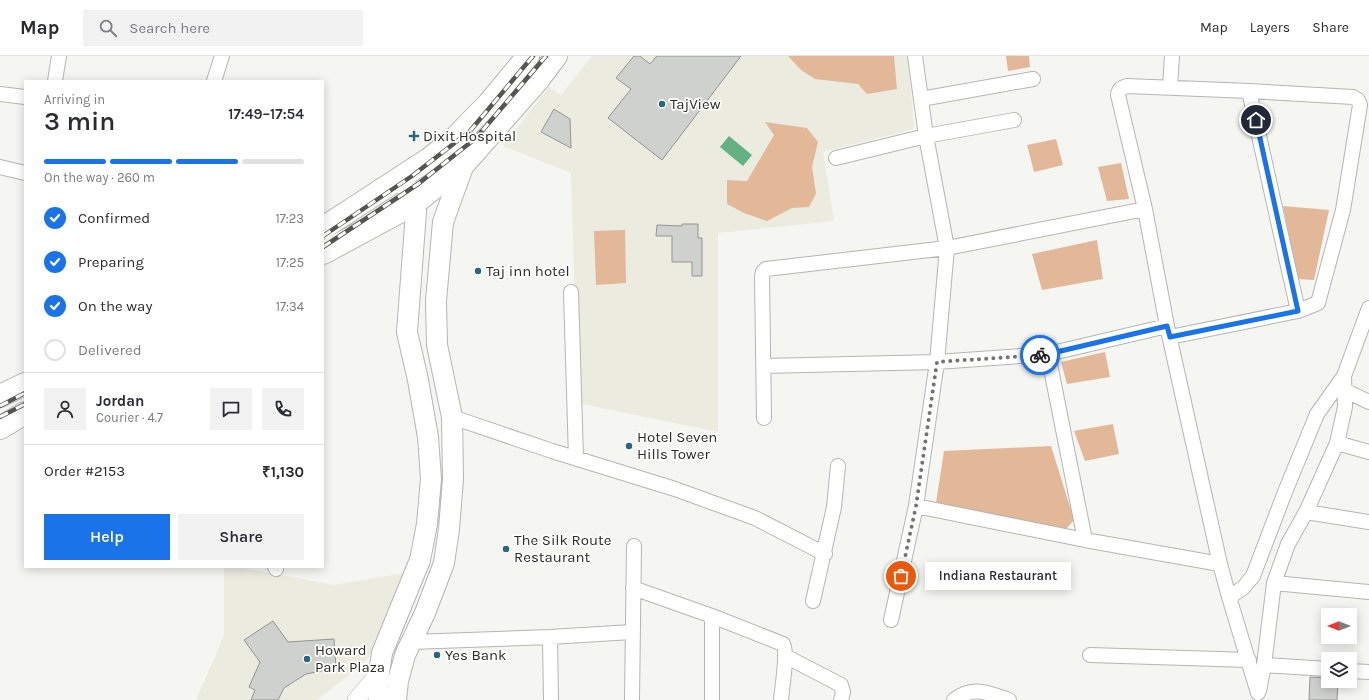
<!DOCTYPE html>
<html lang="en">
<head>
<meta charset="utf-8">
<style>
  body { margin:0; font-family:Karla,sans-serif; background:#f2f2f3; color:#2b2b33; height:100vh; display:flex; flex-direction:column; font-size:15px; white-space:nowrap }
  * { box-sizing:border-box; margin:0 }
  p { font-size:13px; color:#7c7c81 }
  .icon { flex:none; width:22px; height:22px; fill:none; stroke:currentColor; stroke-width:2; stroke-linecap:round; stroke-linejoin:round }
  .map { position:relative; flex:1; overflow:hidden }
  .drawer { position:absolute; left:24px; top:24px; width:300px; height:488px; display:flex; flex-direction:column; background:#fff; border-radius:0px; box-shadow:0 2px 10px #0003 }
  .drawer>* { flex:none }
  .needle { width:26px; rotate:270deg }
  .controls { position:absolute; left:1321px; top:552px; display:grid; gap:8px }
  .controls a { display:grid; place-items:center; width:36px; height:36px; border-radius:0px; background:#fff; box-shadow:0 2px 10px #0003; font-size:20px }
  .pin { position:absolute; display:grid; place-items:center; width:34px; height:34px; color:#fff; margin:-17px; border:2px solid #fff; border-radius:50%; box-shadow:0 1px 4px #0007 }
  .courier { position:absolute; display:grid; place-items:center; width:40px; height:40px; margin:-20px; border:3px solid #1a73e8; border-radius:50%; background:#fff; color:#222; box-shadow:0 1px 5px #0007 }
  .bubble { position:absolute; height:28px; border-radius:0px; background:#fff; box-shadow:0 2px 10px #0003; font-size:13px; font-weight:600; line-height:28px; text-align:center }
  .overview em { font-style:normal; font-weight:600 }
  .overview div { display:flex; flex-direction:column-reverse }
  .overview { display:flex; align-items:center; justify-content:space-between; height:68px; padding:0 20px }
  h1 { font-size:26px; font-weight:600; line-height:30px }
  .bar { display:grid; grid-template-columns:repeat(4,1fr); gap:6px 4px; align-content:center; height:48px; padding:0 20px }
  .bar i { height:5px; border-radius:3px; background:#e1e1e2 }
  .bar .active { background:#1a73e8 }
  .bar p { grid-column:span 4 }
  .line { display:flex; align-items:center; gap:10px; padding:0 20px; border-top:1px solid #e1e1e2 }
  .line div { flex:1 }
  .round { display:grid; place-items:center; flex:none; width:42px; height:42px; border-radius:0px; background:#f2f2f3 }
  ol { padding:0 20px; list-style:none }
  li { display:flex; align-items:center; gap:12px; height:44px }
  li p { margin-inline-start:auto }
  li .icon { padding:4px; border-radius:50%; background:#1a73e8; color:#fff; stroke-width:4 }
  li:last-child { color:#7c7c81 }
  li i { width:22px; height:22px; border:2px solid #e1e1e2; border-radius:50% }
  .cta { display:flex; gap:8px; margin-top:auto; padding:8px 20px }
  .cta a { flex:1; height:46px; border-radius:0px; background:#1a73e8; color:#fff; font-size:16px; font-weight:600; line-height:46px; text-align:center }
  .cta a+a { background:#f2f2f3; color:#2b2b33 }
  header { display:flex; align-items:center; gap:24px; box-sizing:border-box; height:56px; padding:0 20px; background:#fff; border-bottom:1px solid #e1e1e2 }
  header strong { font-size:19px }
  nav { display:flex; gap:22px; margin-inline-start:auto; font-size:14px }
  .search { width:280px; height:36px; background:#f2f2f3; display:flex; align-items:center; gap:10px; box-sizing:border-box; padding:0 14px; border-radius:0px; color:#7c7c81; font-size:15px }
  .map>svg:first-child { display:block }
  .built { fill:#ebebe0 }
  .green { fill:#e2b899 }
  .water { fill:#66b183 }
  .building { fill:#cfd1ce; stroke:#949592 }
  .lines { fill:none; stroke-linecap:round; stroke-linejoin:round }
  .minor-casing { stroke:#b5b5b2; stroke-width:16 }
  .tertiary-casing { stroke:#b5b5b2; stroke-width:18 }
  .secondary-casing { stroke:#b5b5b2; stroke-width:22 }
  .primary-casing { stroke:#b5b5b2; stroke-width:24 }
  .minor { stroke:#fff; stroke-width:14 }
  .tertiary { stroke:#fff; stroke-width:17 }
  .secondary { stroke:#fff; stroke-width:20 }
  .primary { stroke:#fff; stroke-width:22 }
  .rail-casing { stroke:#555553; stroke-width:4.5 }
  .rail { stroke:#fffffe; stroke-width:3; stroke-dasharray:9; stroke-linecap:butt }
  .done { stroke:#727270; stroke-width:4; stroke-dasharray:0 7.2 }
  .route { stroke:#1a73e8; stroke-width:5 }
  .poi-dot { fill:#2b667e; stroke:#fffffe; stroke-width:1.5 }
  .labels { text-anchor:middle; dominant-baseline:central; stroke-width:3.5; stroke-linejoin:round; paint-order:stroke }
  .poi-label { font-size:15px; fill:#2c2c2a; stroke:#fffffe; text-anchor:start }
</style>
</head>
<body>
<header>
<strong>Map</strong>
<div class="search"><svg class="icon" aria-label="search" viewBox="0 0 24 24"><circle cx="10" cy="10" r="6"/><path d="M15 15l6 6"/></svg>Search here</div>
<nav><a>Map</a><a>Layers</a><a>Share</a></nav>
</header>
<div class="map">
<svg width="1369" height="644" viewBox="0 0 1369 644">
  <rect width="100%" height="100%" fill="#f5f5f2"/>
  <path class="built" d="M592 0H908L914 73 823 96 834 165 718 177V376L578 347 571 117 503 90 549 31 561 39Z
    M224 511H238L334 529 410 516 386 579 362 609 317 644H196L224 580Z"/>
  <path class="green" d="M788 0H894L897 33 867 38 858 28 815 23 801 14Z
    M1006 0H1029L1030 11 1008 15Z
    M765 66 807 72 818 86 812 111 816 138 809 151 792 152 767 165 744 157 727 148V124L747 125 774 79Z
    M1056 83 1063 109 1034 116 1027 89Z
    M1121 107 1129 143 1107 145 1098 111Z
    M1283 150 1329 154 1314 224 1298 223Z
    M625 174 626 227 596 229 594 175Z
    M1097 184 1103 223 1042 234 1032 198Z
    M1105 296 1110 321 1067 328 1061 306Z
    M1113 368 1119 398 1085 405 1074 375Z
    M1051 390 1074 464 1066 473 936 447 944 395Z"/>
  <path class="water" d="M729 80 752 99 743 110 720 91Z"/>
  <path class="building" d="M634 0H640L650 8 657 0H741L662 104 608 62 631 33 616 22Z
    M554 53 570 63 571 92 541 76Z
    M682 168H698V182H702V220H692V206H672V180H656L657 169 682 170Z
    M273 565 288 586 334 583 336 612 306 618 284 632 278 644H251L255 634 249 631 260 606 244 584Z
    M1310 621 1328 622V625H1338L1337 644H1309Z"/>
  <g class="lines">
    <defs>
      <path id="minor" d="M55 25 59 0
        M214 25 222 0
        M1170 32 1172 0
        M1249 35 1298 255
        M0 38 25 41
        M921 43 1033 23
        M1014 64 926 80 947 192 937 306 916 450 1085 484 1220 508
        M836 102 926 80 915 0
        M0 111 25 117
        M571 236 576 402
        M1170 281 1298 255 1318 247 1343 154 1360 49 1358 44 1353 41 1249 35 1127 30C1121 32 1119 33 1118 39L1145 153 1167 270 1220 508 1229 541 1258 637
        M1048 298 1085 484
        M763 310 937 306 1048 298 1167 270
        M1344 334 1369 346
        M452 361 552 395 675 433 755 462 825 498
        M764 362 762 220 763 216 766 213 947 192 1145 153
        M1337 387 1369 396
        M1306 456 1369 466
        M275 511 276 513
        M1274 527 1369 536
        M633 532 712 560 783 588C788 595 782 633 781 644
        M1229 541 1243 532 1253 520 1285 436 1317 358 1344 320 1369 252
        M813 545 834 451 838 410
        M712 560V644
        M891 564 916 450
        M550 581 551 644
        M411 586 550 581 632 576
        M1090 599 1249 604
        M785 600 841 629 843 636 841 644
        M1264 609 1328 613
        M1350 615 1369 616
        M1259 635 1264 609 1274 527 1288 488 1306 456 1337 387 1345 351 1344 320
        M632 644 634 490
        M954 644C973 629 988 637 1009 644"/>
      <path id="tertiary" d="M356 644 379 617"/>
      <path id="secondary" d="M379 644 377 631 382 597 420 504 427 468 431 423 428 381 418 324 407 276 416 156 414 148 402 120
        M396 644 398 625 405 599 425 557 444 507 449 473 453 423 452 361 437 289 436 245 443 166 464 108 453 84"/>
      <path id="primary" d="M323 172 429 103 453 84 489 47 528 0
        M323 197 414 148 464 108 538 24 556 0
        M0 340 25 328
        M0 372 25 357"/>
    </defs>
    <use href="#minor" class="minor-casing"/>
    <use href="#tertiary" class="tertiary-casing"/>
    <use href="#secondary" class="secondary-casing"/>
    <use href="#primary" class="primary-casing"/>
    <use href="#minor" class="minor"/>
    <use href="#tertiary" class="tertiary"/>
    <use href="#secondary" class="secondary"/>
    <use href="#primary" class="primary"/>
    <defs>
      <path id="rail" d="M323 180 412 120 470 75 533 0
        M323 191 418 128 476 82 546 0
        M0 350 25 337
        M0 361 25 348"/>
    </defs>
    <use href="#rail" class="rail-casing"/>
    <use href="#rail" class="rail"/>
  </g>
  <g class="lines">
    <path class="done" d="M901 520 916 450 937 306 1040 299"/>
    <path class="route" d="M1040 299 1048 298 1167 270 1170 281 1298 255 1256 64"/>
  </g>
  <g class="poi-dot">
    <circle cx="662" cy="48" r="4"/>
    <path d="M412 74h4v4h4v4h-4v4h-4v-4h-4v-4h4z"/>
    <circle cx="478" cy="215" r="4"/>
    <circle cx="629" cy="390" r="4"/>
    <circle cx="506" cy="493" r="4"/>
    <circle cx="437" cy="599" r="4"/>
    <circle cx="307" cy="603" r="4"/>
  </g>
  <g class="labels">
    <g class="poi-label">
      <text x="670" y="48">TajView</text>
      <text x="423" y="80">Dixit Hospital</text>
      <text x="486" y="215">Taj inn hotel</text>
      <text x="637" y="381">Hotel Seven<tspan x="637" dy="17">Hills Tower</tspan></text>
      <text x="514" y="484">The Silk Route<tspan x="514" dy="17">Restaurant</tspan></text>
      <text x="315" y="594">Howard<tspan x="315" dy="17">Park Plaza</tspan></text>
      <text x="445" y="599">Yes Bank</text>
    </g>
  </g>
</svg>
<div class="controls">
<a><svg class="needle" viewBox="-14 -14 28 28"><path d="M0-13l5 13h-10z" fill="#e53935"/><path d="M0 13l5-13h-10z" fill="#7c7c81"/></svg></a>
<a><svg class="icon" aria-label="layers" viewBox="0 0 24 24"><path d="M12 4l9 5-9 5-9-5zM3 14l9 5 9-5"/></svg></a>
</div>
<div class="pin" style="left:901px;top:520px;background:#ea580c"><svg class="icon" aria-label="bag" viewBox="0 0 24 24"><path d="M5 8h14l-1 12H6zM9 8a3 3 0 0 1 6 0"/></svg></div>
<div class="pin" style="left:1256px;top:64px;background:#1f2937"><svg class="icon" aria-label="home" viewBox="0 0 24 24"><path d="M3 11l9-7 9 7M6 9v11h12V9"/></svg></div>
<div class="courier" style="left:1040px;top:299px"><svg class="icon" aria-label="bike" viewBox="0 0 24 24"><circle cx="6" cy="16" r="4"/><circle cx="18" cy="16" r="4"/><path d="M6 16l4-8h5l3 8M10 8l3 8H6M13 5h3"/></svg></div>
<div class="bubble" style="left:925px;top:506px;width:146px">Indiana Restaurant</div>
<section class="drawer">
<div class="overview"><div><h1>3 min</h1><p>Arriving in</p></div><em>17:49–17:54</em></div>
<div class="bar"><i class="active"></i><i class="active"></i><i class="active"></i><i></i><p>On the way · 260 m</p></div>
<ol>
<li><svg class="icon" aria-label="check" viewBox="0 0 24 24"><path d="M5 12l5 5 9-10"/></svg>Confirmed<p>17:23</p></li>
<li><svg class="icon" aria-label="check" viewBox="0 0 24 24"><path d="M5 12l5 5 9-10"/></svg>Preparing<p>17:25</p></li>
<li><svg class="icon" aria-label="check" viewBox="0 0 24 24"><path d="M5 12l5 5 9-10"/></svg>On the way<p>17:34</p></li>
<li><i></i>Delivered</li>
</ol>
<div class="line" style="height:72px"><a class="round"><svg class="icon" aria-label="person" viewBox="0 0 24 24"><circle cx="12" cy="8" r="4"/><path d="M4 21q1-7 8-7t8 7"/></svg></a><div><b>Jordan</b><p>Courier · 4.7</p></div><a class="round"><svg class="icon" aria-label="chat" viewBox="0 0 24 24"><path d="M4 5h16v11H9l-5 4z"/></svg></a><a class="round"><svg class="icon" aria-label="phone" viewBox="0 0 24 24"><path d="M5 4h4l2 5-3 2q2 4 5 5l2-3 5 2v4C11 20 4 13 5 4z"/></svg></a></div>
<div class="line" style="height:52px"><div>Order #2153</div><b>₹1,130</b></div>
<div class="cta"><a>Help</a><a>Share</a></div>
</section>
</div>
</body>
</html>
